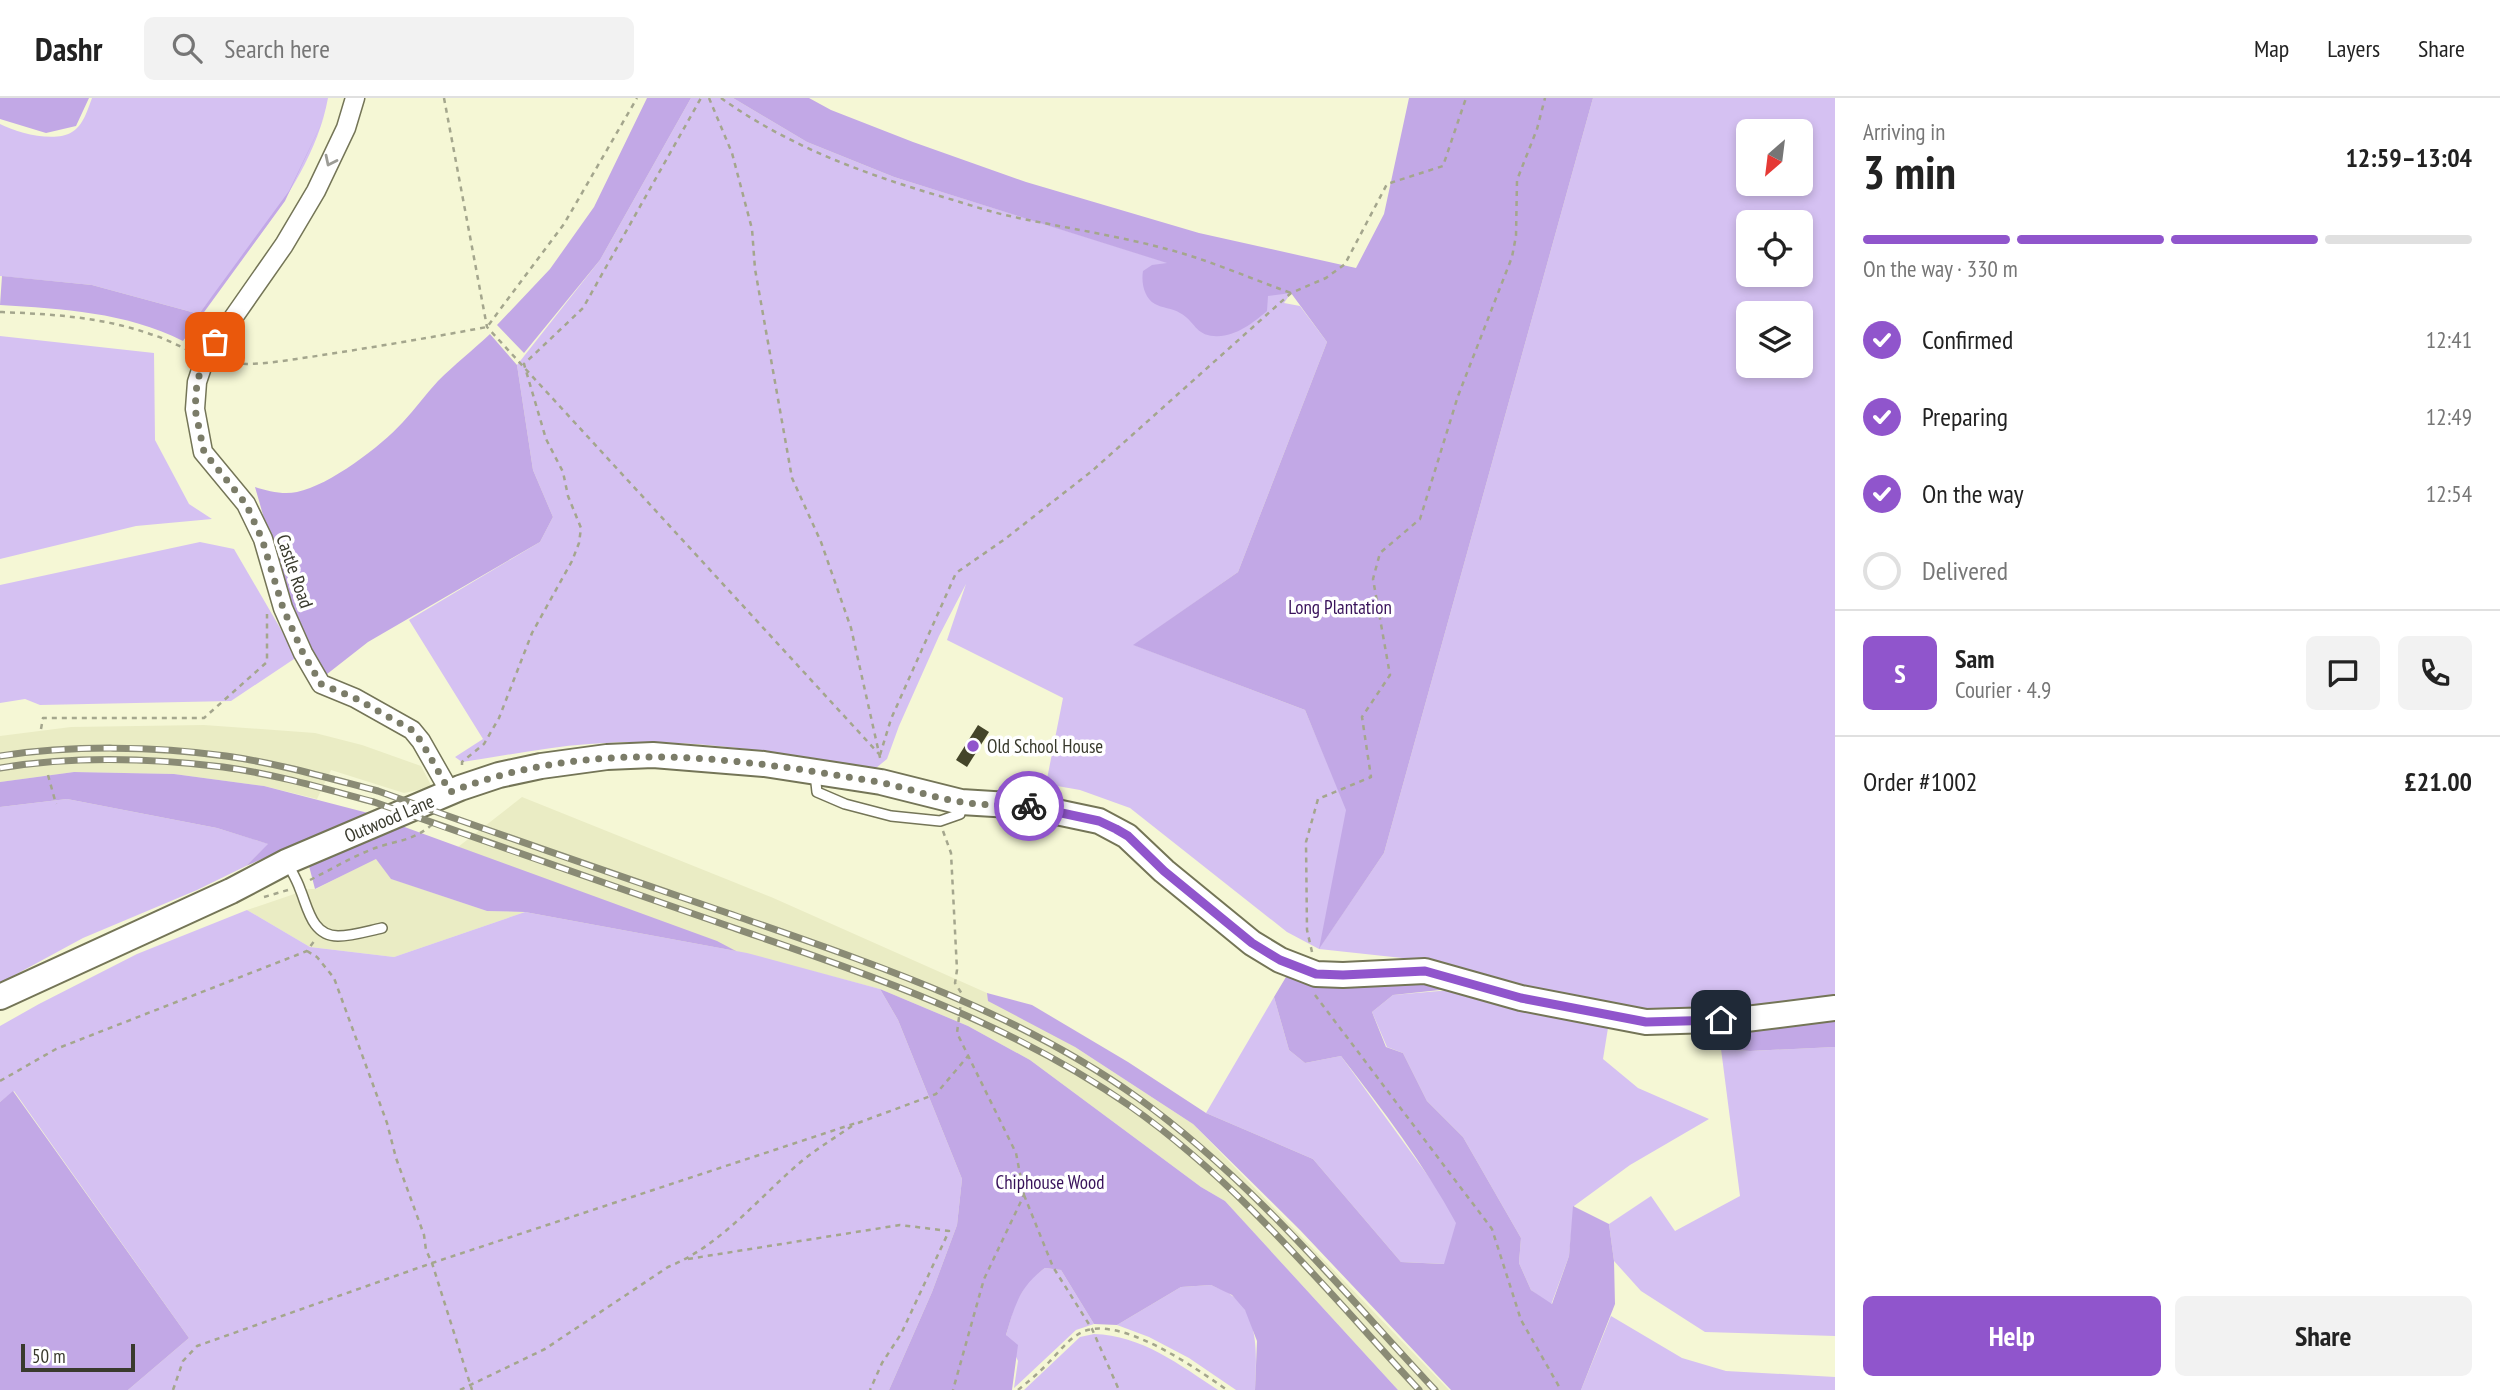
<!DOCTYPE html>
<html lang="en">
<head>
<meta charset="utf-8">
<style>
  body { margin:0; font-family:"PT Sans Narrow",sans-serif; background:#f2f2f2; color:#222; height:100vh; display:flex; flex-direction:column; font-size:26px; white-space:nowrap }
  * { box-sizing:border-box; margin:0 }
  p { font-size:23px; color:#767676 }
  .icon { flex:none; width:38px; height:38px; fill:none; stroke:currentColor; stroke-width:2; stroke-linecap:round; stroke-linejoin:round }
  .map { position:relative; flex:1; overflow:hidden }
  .side { display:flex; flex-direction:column; background:#fff; width:665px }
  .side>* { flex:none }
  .needle { width:46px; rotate:208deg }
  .fabs { position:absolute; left:1736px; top:21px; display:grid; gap:14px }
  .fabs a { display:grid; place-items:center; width:77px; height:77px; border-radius:10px; background:#fff; box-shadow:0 4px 10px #0003; font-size:35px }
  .scale { position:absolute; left:21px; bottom:18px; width:114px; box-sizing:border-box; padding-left:7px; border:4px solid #393a2d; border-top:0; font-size:19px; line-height:24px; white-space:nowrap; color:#393a2d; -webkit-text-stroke:5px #fff; paint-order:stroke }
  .pin { position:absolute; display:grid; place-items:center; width:60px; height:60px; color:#fff; margin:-30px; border-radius:14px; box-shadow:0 4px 10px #0006 }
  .courier { position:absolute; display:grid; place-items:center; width:70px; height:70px; margin:-35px; border:5px solid #9055cc; border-radius:50%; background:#fff; color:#222; box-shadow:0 2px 9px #0007 }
  .overview em { font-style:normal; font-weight:700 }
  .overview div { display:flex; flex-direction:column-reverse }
  .overview { display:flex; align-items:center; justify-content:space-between; height:119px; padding:0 28px }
  h1 { font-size:46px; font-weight:700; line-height:52px }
  .bar { display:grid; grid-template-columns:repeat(4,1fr); gap:10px 7px; align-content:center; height:84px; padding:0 28px }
  .bar i { height:9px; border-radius:5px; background:#e0e0e0 }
  .bar .active { background:#9055cc }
  .bar p { grid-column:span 4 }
  .line { display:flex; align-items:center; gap:18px; padding:0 28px; border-top:2px solid #e0e0e0 }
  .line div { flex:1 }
  .round { display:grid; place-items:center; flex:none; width:74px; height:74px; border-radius:10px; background:#f2f2f2 }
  ol { padding:0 28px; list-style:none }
  li { display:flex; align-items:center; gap:21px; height:77px }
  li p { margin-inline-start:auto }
  li .icon { padding:7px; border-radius:50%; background:#9055cc; color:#fff; stroke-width:4 }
  li:last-child { color:#767676 }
  li i { width:38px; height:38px; border:4px solid #e0e0e0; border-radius:50% }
  .primary-button { display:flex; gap:14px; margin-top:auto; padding:14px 28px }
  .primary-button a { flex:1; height:80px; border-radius:10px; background:#9055cc; color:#fff; font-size:28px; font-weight:700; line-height:80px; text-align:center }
  .primary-button a+a { background:#f2f2f2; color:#222 }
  header { display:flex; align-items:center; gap:42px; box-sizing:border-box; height:98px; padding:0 35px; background:#fff; border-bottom:2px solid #e0e0e0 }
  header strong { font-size:33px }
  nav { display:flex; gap:38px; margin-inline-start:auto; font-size:24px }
  .search { width:490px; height:63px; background:#f2f2f2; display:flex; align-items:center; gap:18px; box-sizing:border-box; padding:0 24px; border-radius:10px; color:#767676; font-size:26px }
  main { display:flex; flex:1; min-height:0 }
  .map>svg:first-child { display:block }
  .built { fill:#eaecc4 }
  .green { fill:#d5c1f2; fill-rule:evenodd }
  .forest { fill:#c2a8e6 }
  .building { fill:#444529 }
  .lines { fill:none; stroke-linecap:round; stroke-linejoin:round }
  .service-casing { stroke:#747557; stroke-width:12 }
  .minor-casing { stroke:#747557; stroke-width:21 }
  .secondary-casing { stroke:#747557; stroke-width:28 }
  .path { stroke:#a4a68d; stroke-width:2.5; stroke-dasharray:5 5; stroke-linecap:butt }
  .service { stroke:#fff; stroke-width:9 }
  .minor { stroke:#fff; stroke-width:18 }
  .secondary { stroke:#fff; stroke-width:24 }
  .rail-casing { stroke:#8a8b75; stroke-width:7 }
  .rail { stroke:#fff; stroke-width:4.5; stroke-dasharray:13; stroke-linecap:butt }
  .oneway { stroke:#9c9c96 }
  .done { stroke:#7b7c68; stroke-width:7; stroke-dasharray:0 12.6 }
  .route { stroke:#9055cc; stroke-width:9 }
  .poi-dot { fill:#9055cc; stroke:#fff; stroke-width:2.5 }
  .labels { text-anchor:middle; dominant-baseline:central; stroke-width:7; stroke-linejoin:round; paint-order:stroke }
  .street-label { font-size:19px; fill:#393a2d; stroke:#fff }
  .park-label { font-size:19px; fill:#38125a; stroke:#fff }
  .poi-label { font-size:19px; fill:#393a2d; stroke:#fff; text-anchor:start }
</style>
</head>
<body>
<header>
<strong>Dashr</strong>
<div class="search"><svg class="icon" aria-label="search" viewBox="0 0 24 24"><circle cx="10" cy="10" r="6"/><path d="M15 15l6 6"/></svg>Search here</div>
<nav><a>Map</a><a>Layers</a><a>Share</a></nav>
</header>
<main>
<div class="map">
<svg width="1835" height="1292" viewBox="0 0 1835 1292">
  <rect width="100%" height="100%" fill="#f5f7d5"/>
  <path class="built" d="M204 627 315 635 362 647 421 668 432 689 404 695 331 672 317 701 264 688 174 676 74 674 0 684V638L71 629Z
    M522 699 771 799 987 895 1075 949 1193 1026 1449 1292H1398L1225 1103 1201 1089 1030 962 968 928 880 891 735 853 458 749Z
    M376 760 392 781 487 813 525 814 394 859 310 849 247 812 309 791H316Z"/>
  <path class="green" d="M92 0H328C313 81 248 151 199 216L92 187 0 178V26C17 35 55 45 72 34 83 28 88 11 92 0Z
    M691 0H733L807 44 894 79 1169 165 1291 195 1284 205 1300 208 1327 244 1238 474 1134 547 1305 612 1347 712 1320 849 1384 755 1593 0H1835V901L1749 911 1652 917 1525 890 1430 863 1319 851 1287 834 1130 710 1080 692 1046 686 1063 600 947 542 966 486 939 538 899 628 887 661 876 670C781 655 685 638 589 646 546 649 504 658 462 664L455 659 483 641 409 522 540 444 553 419 533 372 517 267 600 162ZM1748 33H1801V86H1748ZM1748 124H1801V177H1748ZM1748 215H1801V268H1748Z
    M0 238 154 255 155 342 189 406 212 421 136 428 0 461Z
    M200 444 234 451 297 559 231 603 40 607 25 601 0 605V487Z
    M67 701 217 730 269 746 246 768 197 792 83 840 0 885V709Z
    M247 812 310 849 394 859 525 814 747 855 880 891 898 922 962 1081 957 1127 932 1194 889 1292H128L189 1240 14 993 0 1004V928L39 906 137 856Z
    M1451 892 1608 930 1603 961 1638 990 1709 1021 1630 1067 1574 1108 1569 1158 1551 1207 1531 1192 1519 1165 1521 1140 1463 1039 1427 1003 1403 955 1387 949 1372 914 1393 897Z
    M1274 899 1289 952 1305 965 1341 958 1439 1093 1457 1125 1445 1166 1401 1164 1313 1061 1206 1015Z
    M1835 949V1238L1705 1234 1641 1193 1614 1163 1609 1126 1651 1098 1675 1133 1740 1098 1721 951 1750 953Z
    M1045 1170 1061 1172 1094 1226 1076 1232 1014 1290 1018 1263 1006 1237 1015 1206 1029 1182Z
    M1211 1187C1217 1190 1226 1192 1231 1197 1261 1217 1256 1261 1255 1292H1236L1189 1260 1149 1239 1117 1227 1181 1189Z
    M1611 1218 1682 1260 1726 1273 1835 1279V1292H1581Z
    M1094 1236C1141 1237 1180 1267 1218 1292H1024L1080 1239Z"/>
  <path class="forest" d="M0 0H89L76 28 46 35 0 21Z
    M647 0H691L600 162 524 255 497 227 550 171 594 109Z
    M733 0H809L831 12 913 44 1026 84 1199 135 1356 170 1384 116 1409 0H1593L1384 755 1319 851 1346 712 1305 612 1133 547 1238 474 1327 244 1291 195 1268 198 1267 213C1253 225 1234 240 1214 238 1195 237 1195 223 1180 215 1172 210 1162 210 1155 206 1144 200 1141 184 1143 173L1152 167 1167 165 894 79 807 44Z
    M325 18 285 103 183 243C125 214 63 211 0 207L2 178 92 187 199 216 289 93Z
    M490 236 517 267 533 372 553 419 540 444 368 544 322 580 292 518 255 389C268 393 283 397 297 394 330 387 380 349 403 324 415 311 426 296 438 283 454 267 473 252 490 236Z
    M74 674 174 676 264 688 368 715 246 768 268 746 217 730 67 701 0 709V684Z
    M399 727 717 843 736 853 525 814 487 813 391 781 376 761 315 791 309 768Z
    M1289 874 1411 883 1449 891 1393 897 1372 914 1386 949 1403 955 1427 1003 1463 1039 1521 1140 1519 1165 1531 1192 1552 1206 1569 1158 1573 1108 1609 1126 1614 1163 1615 1206 1581 1292H1451L1300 1132 1193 1026 1075 949 988 903 987 895 1032 907 1128 964 1206 1015 1313 1061 1401 1164 1444 1166 1456 1125C1424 1066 1382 1011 1341 958L1305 965 1289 952 1274 899Z
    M880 891 968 928 1030 962 1201 1089 1225 1103 1398 1292H1255L1257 1243 1245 1212 1232 1197 1211 1187 1181 1189 1117 1227 1094 1226 1061 1172 1045 1170C1020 1188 1015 1207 1006 1237L1018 1247 1012 1292H889L932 1194 957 1127 962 1081 898 922Z
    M1835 921V949L1750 953 1721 951 1705 936Z
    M13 993 189 1240 128 1292H0V1004Z"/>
  <path class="building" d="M978 627 989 634 967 669 956 662Z"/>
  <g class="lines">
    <defs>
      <path id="service" d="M815 676 817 694 845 706 891 718 940 723 960 716 961 706
        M288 766C292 774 297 782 300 791 308 810 312 838 338 838 352 838 368 833 382 830"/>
      <path id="minor" d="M355 0 346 30 316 93 284 147 205 260 197 284 195 311 203 354 246 406 263 441 283 510 303 555 321 586 355 600 412 632 421 643 450 694"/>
      <path id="secondary" d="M0 899 231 793 286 764 460 690 499 677 541 668 607 659 653 657 764 666 881 684 961 704 1028 708 1099 723 1127 738 1164 773 1252 845 1280 862 1316 876 1343 877 1425 873 1521 900 1646 924 1746 921 1835 910"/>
    </defs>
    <use href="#service" class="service-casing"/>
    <use href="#minor" class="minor-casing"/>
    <use href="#secondary" class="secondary-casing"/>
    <path class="path" d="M444 0 487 229 879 656
      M709 0 732 55 752 131 755 171 792 380 821 444 851 530 881 664
      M721 0C788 48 864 76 943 99 964 105 984 112 1005 117 1063 130 1123 138 1181 155 1218 166 1255 182 1291 195
      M0 214C51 216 102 219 150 236 164 240 177 247 190 253
      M223 264C252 269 281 263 310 259 369 250 428 240 487 229L564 126 637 0
      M41 631 43 620H204L267 564V516
      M880 657 891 621 956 475 1005 441 1092 373 1291 195 1326 180 1345 166 1387 86 1443 68 1466 0
      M462 667V664L484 646 499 620 532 535 572 463 579 445 581 430 568 398 563 374 546 341 524 266 583 210 701 0
      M48 677 56 706
      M943 733 951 755 957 872 955 885 962 896 957 935 1016 1055 1024 1097 984 1181 953 1292
      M310 782C330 772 350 760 370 752 397 741 413 745 436 723
      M264 799 288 792
      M307 853 317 859 334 880 387 1025 396 1060 424 1137 426 1152 432 1165 472 1292
      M1312 854 1307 832 1306 744 1318 701 1371 679 1362 619 1390 577 1373 481 1380 455 1420 421 1458 298 1512 159 1516 138 1517 82 1537 31 1545 0
      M1315 897 1492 1131 1521 1222 1561 1292
      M0 983 56 951 307 853 315 842
      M858 1025 936 996 968 958
      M1024 1097 1053 1169 1092 1231 1119 1292
      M688 1161 900 1127 949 1133 901 1236 882 1265 870 1292
      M173 1292 183 1263 197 1248 432 1165 856 1025
      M460 1292 545 1251 668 1169C722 1147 759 1099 803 1062 818 1050 836 1039 852 1028
      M1018 1292C1029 1283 1040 1274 1050 1263 1058 1255 1067 1243 1077 1237 1113 1211 1197 1271 1227 1292"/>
    <use href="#service" class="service"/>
    <use href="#minor" class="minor"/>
    <use href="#secondary" class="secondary"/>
    <defs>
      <path id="rail" d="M0 658C71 647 155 648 226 658 277 665 328 680 378 693 497 736 617 777 736 818 874 866 1018 914 1138 1000 1251 1081 1340 1190 1435 1292
        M0 670C72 658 151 660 223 669 275 676 325 691 374 704 494 747 614 788 734 830 870 877 1011 925 1130 1008 1241 1086 1327 1193 1419 1292"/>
    </defs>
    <use href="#rail" class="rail-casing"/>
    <use href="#rail" class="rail"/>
  </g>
  <defs><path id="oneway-chevron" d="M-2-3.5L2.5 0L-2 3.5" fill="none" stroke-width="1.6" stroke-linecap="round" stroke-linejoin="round" transform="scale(1.75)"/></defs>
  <use class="oneway" href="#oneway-chevron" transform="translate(330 63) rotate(116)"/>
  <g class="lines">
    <path class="done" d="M215 244 205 260 197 284 195 311 204 354 246 406 262 441 283 510 303 555 321 586 355 600 412 632 421 643 450 694C592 639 732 659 878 684 906 689 933 700 961 704 983 708 1007 706 1029 708"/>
    <path class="route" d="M1029 708 1099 723 1116 731 1128 738 1164 773 1252 845 1280 862 1316 876 1343 877 1425 873 1521 900 1646 924 1721 922"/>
  </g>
  <circle class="poi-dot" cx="973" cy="648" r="7"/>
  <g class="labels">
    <g class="street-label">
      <text transform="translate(295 473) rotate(71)">Castle Road</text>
      <text transform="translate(389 720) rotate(-23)">Outwood Lane</text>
    </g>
    <g class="park-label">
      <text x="1340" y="509">Long Plantation</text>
      <text x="1050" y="1084">Chiphouse Wood</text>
    </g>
    <g class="poi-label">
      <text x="987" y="648">Old School House</text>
    </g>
  </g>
</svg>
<div class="fabs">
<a><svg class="needle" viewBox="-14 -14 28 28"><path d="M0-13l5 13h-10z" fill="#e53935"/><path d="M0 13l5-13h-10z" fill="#767676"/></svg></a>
<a><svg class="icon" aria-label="locate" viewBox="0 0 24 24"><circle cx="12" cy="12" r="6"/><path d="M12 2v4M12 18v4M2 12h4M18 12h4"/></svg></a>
<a><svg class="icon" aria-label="layers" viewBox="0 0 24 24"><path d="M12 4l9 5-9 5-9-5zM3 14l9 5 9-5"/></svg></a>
</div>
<div class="scale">50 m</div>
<div class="pin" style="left:215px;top:244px;background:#ea580c"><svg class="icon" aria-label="bag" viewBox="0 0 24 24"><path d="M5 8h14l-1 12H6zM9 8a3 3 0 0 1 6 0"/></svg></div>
<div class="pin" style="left:1721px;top:922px;background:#1f2937"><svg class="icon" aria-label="home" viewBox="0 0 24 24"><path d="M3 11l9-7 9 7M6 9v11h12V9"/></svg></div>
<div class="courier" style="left:1029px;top:708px"><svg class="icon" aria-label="bike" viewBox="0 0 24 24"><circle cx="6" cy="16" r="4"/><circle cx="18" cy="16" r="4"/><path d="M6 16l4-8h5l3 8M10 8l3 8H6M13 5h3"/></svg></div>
</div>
<section class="side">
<div class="overview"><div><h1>3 min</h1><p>Arriving in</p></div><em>12:59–13:04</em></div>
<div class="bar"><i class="active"></i><i class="active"></i><i class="active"></i><i></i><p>On the way · 330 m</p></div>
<ol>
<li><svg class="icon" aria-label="check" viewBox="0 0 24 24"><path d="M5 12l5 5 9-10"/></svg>Confirmed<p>12:41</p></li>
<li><svg class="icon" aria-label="check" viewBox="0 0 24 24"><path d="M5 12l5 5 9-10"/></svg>Preparing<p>12:49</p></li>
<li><svg class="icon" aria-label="check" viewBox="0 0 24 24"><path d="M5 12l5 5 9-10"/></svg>On the way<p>12:54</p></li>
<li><i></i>Delivered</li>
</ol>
<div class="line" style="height:126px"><b class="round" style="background:#9055cc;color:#fff">S</b><div><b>Sam</b><p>Courier · 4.9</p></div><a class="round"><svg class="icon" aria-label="chat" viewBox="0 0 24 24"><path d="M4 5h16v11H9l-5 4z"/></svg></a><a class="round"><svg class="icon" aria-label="phone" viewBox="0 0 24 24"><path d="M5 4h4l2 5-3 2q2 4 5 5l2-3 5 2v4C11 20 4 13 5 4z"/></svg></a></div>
<div class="line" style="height:91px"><div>Order #1002</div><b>£21.00</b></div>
<div class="primary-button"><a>Help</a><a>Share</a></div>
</section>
</main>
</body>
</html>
